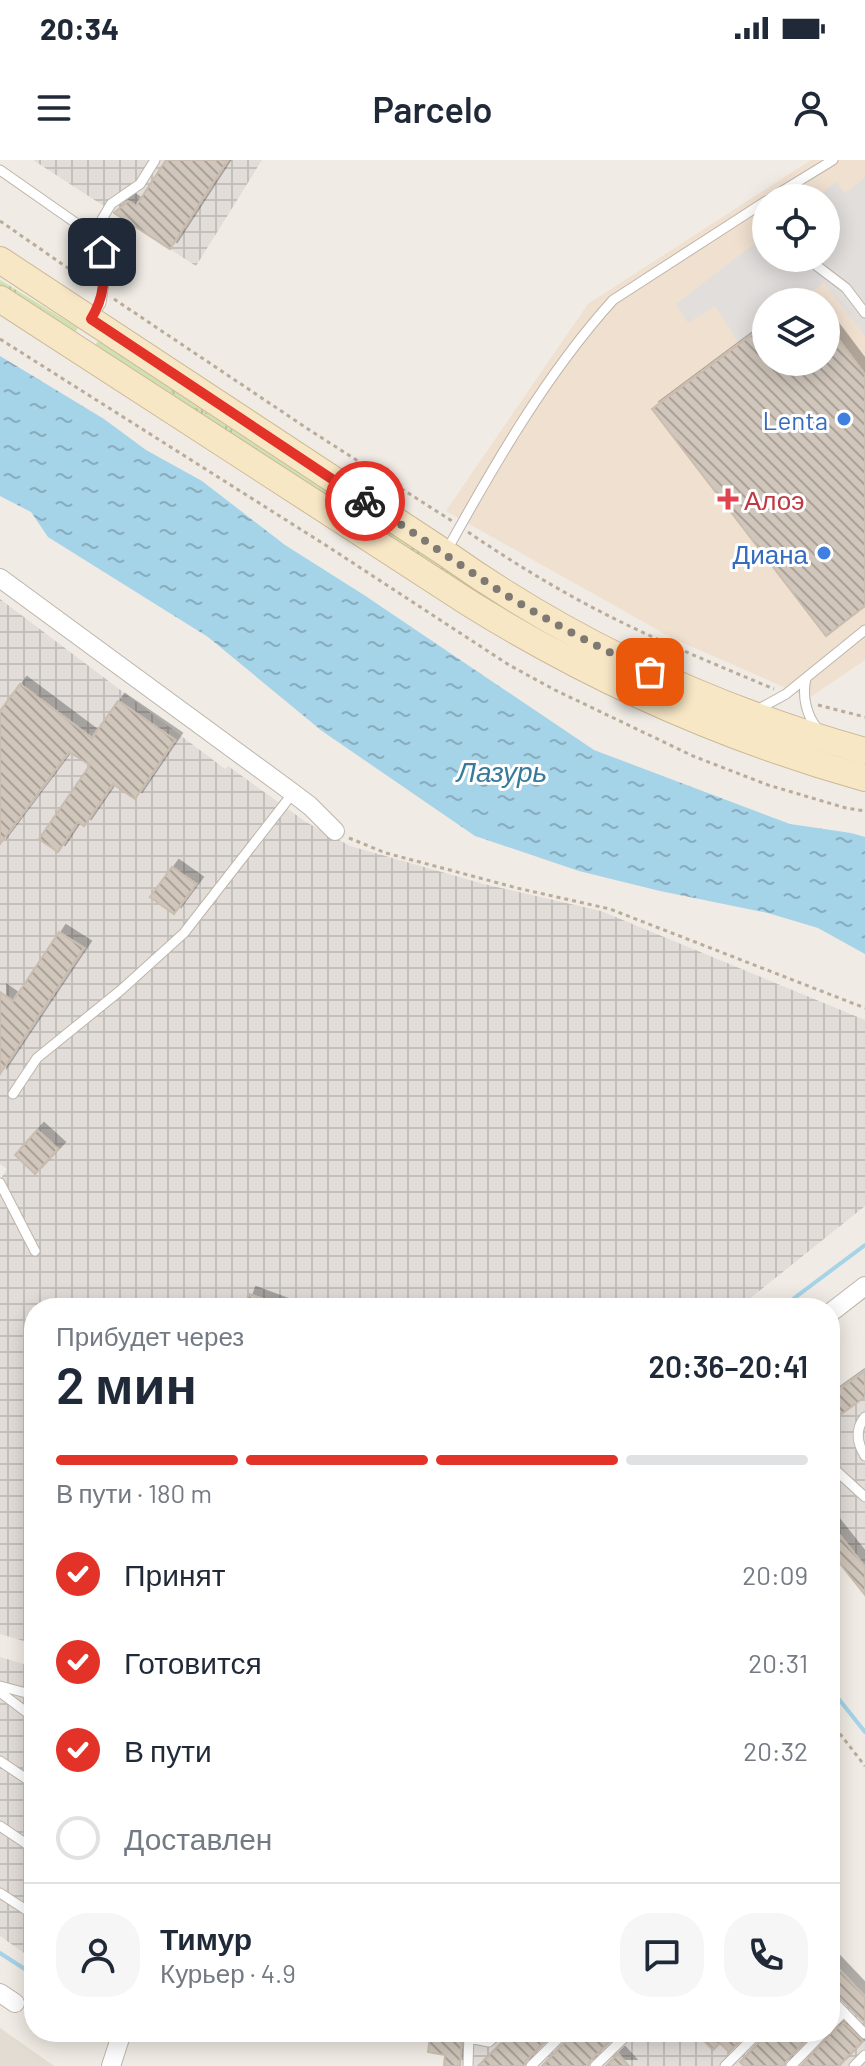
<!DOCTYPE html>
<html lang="ru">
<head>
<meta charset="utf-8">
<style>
  body { margin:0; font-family:Barlow,sans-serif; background:#f6f6f7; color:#1f2937; height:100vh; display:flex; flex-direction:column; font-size:30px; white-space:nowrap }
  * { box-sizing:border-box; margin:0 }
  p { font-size:26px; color:#747a83 }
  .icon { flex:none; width:44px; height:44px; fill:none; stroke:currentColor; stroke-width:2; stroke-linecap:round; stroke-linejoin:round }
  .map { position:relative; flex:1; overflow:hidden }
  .sheet { position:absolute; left:24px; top:1138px; width:816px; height:744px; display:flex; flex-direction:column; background:#fff; border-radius:32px; box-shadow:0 4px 20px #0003 }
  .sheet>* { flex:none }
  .fabs { position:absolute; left:752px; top:24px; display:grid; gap:16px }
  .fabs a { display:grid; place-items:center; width:88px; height:88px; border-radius:50%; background:#fff; box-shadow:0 4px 20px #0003; font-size:40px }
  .pin { position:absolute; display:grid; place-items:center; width:68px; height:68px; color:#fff; margin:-34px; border-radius:16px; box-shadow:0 4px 12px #0006 }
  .courier { position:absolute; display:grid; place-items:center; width:80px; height:80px; margin:-40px; border:6px solid #e33227; border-radius:50%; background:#fff; color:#222; box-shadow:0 2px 10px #0007 }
  .head em { font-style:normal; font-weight:600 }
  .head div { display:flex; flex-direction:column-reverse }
  .head { display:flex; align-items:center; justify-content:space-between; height:136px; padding:0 32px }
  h1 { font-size:52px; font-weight:600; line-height:60px }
  .bar { display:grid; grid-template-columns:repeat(4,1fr); gap:12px 8px; align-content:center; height:96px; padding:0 32px }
  .bar i { height:10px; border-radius:6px; background:#e0e1e3 }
  .bar .current { background:#e33227 }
  .bar p { grid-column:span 4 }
  .line { display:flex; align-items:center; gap:20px; padding:0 32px; border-top:2px solid #e0e1e3 }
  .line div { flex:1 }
  .round { display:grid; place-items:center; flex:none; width:84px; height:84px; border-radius:32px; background:#f6f6f7 }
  ol { padding:0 32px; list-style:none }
  li { display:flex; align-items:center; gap:24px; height:88px }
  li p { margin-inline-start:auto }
  li .icon { padding:8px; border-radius:50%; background:#e33227; color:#fff; stroke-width:4 }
  li:last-child { color:#747a83 }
  li i { width:44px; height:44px; border:4px solid #e0e1e3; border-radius:50% }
  .status { display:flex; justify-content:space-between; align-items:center; height:56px; padding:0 40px; background:#fff; direction:ltr }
  .status svg { height:22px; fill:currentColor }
  header { display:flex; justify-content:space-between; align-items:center; height:104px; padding:0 32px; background:#fff; font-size:36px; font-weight:600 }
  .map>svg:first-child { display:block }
  .residential { fill:#e3dcd3 }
  .commercial { fill:#f0e0d0; fill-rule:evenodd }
  .industrial { fill:url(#industrial-grid) }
  .grass { fill:url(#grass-tufts) }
  .parking { fill:#e1dedc }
  .water { fill:url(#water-ripples) }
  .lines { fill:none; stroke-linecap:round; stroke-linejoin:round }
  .stream { stroke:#a5d3e8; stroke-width:4 }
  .building { fill:url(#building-back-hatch); stroke:#cabdaf; stroke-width:2; filter:url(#shadow) }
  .lane-casing { stroke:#bdb5ab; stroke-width:11 }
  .street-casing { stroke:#bdb5ab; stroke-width:20 }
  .secondary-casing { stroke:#cbb997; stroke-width:28 }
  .path { stroke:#baac9a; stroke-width:3; stroke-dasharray:4 4; stroke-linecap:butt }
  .lane { stroke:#fff; stroke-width:9 }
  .street { stroke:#fff; stroke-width:18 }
  .secondary { stroke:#f8e7c5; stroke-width:26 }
  .done { stroke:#7e7972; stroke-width:8; stroke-dasharray:0 14.4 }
  .route { stroke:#e33227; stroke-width:10 }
  .shop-dot { fill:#3f7fe0; stroke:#fff; stroke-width:3 }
  .health-dot { fill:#e0444e; stroke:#fff; stroke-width:3 }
  .labels { text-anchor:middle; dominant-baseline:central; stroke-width:6; stroke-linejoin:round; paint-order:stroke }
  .shop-label { font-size:26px; fill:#366cbe; stroke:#fff; text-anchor:end }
  .health-label { font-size:26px; fill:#be3a42; stroke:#fff; text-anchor:start }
  .water-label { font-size:28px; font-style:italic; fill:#387a9a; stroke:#fff }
</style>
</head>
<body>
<div class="status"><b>20:34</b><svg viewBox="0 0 49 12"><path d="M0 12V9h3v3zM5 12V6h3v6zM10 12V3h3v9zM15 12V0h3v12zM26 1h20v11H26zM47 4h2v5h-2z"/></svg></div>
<header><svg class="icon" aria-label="menu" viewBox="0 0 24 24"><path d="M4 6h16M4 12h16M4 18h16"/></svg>Parcelo<svg class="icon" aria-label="person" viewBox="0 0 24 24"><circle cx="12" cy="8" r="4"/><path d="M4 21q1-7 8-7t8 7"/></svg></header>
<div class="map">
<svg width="865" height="1906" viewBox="0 0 865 1906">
  <defs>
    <pattern id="industrial-grid" width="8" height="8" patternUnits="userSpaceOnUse" patternTransform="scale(2)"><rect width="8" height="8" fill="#e2ddd9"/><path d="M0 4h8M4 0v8" fill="none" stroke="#c3bfbb"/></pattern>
    <pattern id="grass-tufts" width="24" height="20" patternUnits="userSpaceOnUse" patternTransform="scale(2)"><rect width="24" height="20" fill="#cfe1b0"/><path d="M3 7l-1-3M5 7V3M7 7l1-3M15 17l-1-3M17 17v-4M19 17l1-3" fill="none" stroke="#b3c298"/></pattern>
    <pattern id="water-ripples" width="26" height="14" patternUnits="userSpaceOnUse" patternTransform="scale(2)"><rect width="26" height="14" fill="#a5d3e8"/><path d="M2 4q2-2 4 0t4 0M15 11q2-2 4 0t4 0" fill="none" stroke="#88acbd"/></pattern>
    <pattern id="building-back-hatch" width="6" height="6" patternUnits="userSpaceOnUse" patternTransform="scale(2)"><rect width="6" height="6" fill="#d0c6bb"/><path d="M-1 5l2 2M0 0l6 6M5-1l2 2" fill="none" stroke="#aaa299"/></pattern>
    <filter id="shadow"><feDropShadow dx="7" dy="-7" stdDeviation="0" flood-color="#0004"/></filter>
  </defs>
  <rect width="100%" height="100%" fill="#f0ebe4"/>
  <path class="residential" d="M0 1868 54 1906H0Z"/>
  <path class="commercial" d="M811 0H865V500L809 538 672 478 446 351 588 144ZM766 38H826V98H766ZM766 142H826V202H766Z"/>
  <path class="industrial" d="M33 0H262L196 106Z
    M0 439 225 609 228 606 306 662 350 686 484 724 601 751 865 860V1046L738 1148H34V1484L0 1474V1020L7 1009 0 1004Z
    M865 1211V1435L830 1391V1236Z
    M0 1497 34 1507V1800L0 1776Z
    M830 1800 865 1837V1906H444L445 1895 428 1892 430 1877H446L447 1872H830Z"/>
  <path class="grass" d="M0 120 78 168 74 174 0 129Z
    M98 181 368 359 500 442 780 578 865 604V610L669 541 498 449 94 187Z"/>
  <path class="parking" d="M865 18V176L824 123 797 142H766V164L739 183 715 146 688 163 676 144 766 75V98H826V38H815L836 22 845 33Z"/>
  <path class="water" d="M0 196 104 259 146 290 202 321 285 385 364 435 594 590 790 664 851 673 865 677V794L818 768 768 753 660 731 579 711 475 676 322 571 208 477 48 377 31 352 0 336Z"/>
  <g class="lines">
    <path class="stream" d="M781 1148 865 1085
      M830 1528 865 1572
      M0 1793 34 1815"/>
  </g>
  <path class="building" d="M166 0H228L170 89 114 53 128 41 136 46Z
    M826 163 865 215V446L826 476 652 249 766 164V202H826Z
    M20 524 92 578 118 541 175 580 135 639 113 624 84 666 78 662 58 692 39 679 90 605 69 592 0 684V551Z
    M172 707 196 724 174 754 150 737Z
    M59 772 84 788 0 914V832L13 841Z
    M37 970 58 989 35 1014 15 995Z
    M249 1134 284 1147V1148H244Z
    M865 1211V1237L830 1262V1236Z
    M830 1363 865 1407V1435L830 1391Z
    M830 1800 865 1837V1863L835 1833 830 1831Z
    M844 1863 863 1881 839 1906H801L831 1873Z
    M447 1872H462L460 1906H444L445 1895 428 1892 430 1877H446Z
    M513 1872H554L526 1901 524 1906H478Z
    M572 1872H619L590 1901 588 1906H542L570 1877Z
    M708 1872H748L729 1892 720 1883 713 1890 702 1879Z
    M766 1872H814L786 1901 784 1906H744L740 1902 764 1877Z
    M618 1894 629 1906H606Z"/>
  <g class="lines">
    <defs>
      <path id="lane" d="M0 10 83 68 102 92 105 115 101 143 91 159
        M771 38 833 0
        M91 78 111 44 140 24 155 0
        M810 98 817 106 846 128 865 153
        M447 390C494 305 547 213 613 140L766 41
        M806 518C802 535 806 556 818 569
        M755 551 786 534 865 470
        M13 934 37 898 121 830 184 773 293 633
        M0 1023 35 1091
        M865 1257C855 1269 857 1283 865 1296
        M830 1305 865 1337
        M0 1526 34 1535
        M0 1532 34 1558
        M0 1601 34 1624
        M0 1666 34 1689
        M0 1733 34 1755
        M830 1838 865 1874
        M830 1866 844 1852
        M469 1878 489 1882 500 1872
        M468 1906 469 1873
        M531 1906 565 1872
        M595 1906 630 1872
        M725 1906 759 1872
        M791 1906 824 1872
        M854 1906 865 1895"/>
      <path id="street" d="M0 418 293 633 310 646 335 671
        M830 1153 865 1126
        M0 1833 15 1843
        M111 1906 122 1872"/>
      <path id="secondary" d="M0 100 445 393C572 483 715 549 865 591
        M0 139 469 443C593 520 725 579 865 618"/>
    </defs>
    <use href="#lane" class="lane-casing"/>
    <use href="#street" class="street-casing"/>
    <use href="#secondary" class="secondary-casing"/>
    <path class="path" d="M0 61 91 124
      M114 139 311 271 452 361
      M0 179 327 386 509 505 555 530 693 596 768 625 846 648 865 651
      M468 372C512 402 558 430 605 454 660 482 717 505 774 529
      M818 545 865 557
      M349 678 386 693 517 728 610 749 865 848
      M830 1561 865 1606"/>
    <use href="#lane" class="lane"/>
    <use href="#street" class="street"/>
    <use href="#secondary" class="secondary"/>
  </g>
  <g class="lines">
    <path class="done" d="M365 341C412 371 456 403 503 433 551 463 600 488 650 512"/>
    <path class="route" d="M102 92C105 118 105 136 91 159L365 341"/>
  </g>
  <g class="shop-dot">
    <circle cx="844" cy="259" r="8"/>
    <circle cx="824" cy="393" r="8"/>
  </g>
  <path class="health-dot" d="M724 327h8v8h8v8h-8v8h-8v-8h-8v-8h8z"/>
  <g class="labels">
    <g class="shop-label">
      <text x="828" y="259">Lenta</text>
      <text x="808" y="393">Диана</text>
    </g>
    <g class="health-label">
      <text x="744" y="339">Алоэ</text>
    </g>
    <g class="water-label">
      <text x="502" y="611">Лазурь</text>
    </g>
  </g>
</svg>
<div class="fabs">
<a><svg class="icon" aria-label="locate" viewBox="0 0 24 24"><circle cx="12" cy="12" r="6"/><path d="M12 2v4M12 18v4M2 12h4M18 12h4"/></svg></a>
<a><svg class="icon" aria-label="layers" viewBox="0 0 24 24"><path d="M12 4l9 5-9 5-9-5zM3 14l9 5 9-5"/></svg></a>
</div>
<div class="pin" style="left:650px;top:512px;background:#ea580c"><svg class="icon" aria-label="bag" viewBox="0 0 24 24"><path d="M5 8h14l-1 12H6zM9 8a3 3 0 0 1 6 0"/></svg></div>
<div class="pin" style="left:102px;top:92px;background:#1f2937"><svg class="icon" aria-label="home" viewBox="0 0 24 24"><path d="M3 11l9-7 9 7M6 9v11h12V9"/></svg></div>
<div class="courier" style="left:365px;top:341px"><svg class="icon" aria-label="bike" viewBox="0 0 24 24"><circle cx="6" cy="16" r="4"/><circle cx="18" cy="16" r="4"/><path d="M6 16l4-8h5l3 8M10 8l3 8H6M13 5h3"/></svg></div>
<section class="sheet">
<div class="head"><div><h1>2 мин</h1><p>Прибудет через</p></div><em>20:36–20:41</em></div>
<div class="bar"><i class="current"></i><i class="current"></i><i class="current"></i><i></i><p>В пути · 180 m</p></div>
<ol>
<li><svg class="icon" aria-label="check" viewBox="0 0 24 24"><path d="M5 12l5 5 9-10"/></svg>Принят<p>20:09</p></li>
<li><svg class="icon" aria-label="check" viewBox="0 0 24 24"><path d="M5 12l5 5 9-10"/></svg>Готовится<p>20:31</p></li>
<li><svg class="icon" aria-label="check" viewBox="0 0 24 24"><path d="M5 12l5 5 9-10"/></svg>В пути<p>20:32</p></li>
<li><i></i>Доставлен</li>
</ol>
<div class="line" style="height:144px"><a class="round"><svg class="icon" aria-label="person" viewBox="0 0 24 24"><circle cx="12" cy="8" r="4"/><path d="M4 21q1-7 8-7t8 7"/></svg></a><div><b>Тимур</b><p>Курьер · 4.9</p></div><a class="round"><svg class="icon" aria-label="chat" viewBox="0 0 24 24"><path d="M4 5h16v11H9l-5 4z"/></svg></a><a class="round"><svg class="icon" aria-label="phone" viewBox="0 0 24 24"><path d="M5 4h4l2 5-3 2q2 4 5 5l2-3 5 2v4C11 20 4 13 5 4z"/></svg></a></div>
</section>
</div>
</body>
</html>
